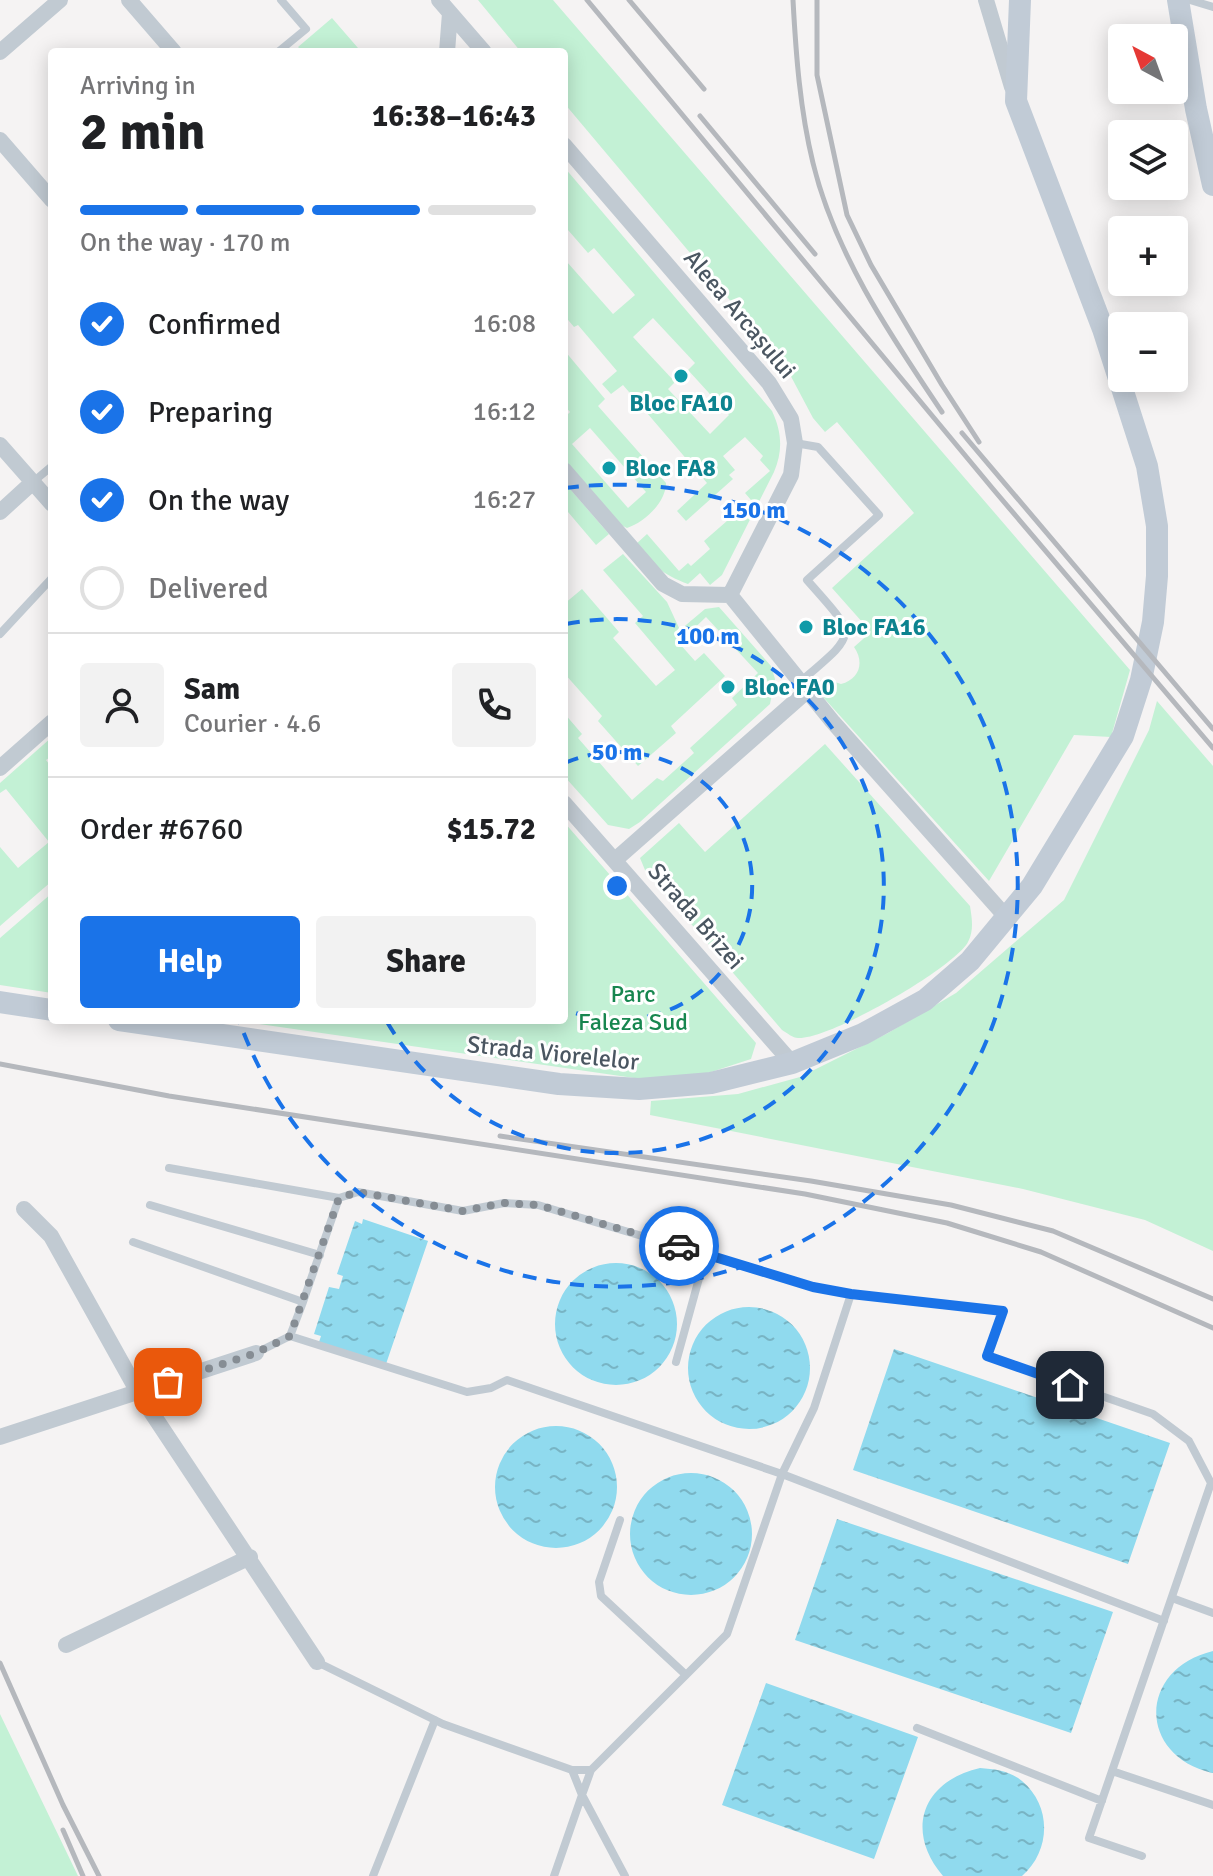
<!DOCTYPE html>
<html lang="en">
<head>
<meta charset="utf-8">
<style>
  body { margin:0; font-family:Signika,sans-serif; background:#f2f2f2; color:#202124; height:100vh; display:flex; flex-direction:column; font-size:30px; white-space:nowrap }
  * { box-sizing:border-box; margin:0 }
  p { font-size:26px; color:#757577 }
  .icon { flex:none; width:44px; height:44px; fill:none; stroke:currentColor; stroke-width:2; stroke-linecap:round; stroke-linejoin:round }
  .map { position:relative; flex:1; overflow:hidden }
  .details { position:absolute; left:48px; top:48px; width:520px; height:976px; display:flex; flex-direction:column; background:#fff; border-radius:8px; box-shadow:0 4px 20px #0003 }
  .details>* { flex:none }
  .needle { width:52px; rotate:319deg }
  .tools { position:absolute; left:1108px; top:24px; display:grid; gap:16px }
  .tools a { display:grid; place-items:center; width:80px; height:80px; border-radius:8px; background:#fff; box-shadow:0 4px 20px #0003; font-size:40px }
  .pin { position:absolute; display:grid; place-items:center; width:68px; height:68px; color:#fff; margin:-34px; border-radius:16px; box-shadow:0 4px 12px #0006 }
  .courier { position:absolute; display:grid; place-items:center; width:80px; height:80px; margin:-40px; border:6px solid #1a73e8; border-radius:50%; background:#fff; color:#222; box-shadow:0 2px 10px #0007 }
  .summary em { font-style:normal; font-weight:700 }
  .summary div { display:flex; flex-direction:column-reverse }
  .summary { display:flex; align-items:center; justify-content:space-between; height:136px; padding:0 32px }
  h1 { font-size:52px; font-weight:700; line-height:60px }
  .bar { display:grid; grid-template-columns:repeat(4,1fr); gap:12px 8px; align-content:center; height:96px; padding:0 32px }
  .bar i { height:10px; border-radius:6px; background:#e0e0e0 }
  .bar .active { background:#1a73e8 }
  .bar p { grid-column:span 4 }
  .line { display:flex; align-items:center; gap:20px; padding:0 32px; border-top:2px solid #e0e0e0 }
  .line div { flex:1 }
  .round { display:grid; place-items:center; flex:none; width:84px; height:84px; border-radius:8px; background:#f2f2f2 }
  ol { padding:0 32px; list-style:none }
  li { display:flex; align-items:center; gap:24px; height:88px }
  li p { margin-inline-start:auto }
  li .icon { padding:8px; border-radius:50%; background:#1a73e8; color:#fff; stroke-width:4 }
  li:last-child { color:#757577 }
  li i { width:44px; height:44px; border:4px solid #e0e0e0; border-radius:50% }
  .action { display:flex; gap:16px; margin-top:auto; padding:16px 32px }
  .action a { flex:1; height:92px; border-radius:8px; background:#1a73e8; color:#fff; font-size:32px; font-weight:700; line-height:92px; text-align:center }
  .action a+a { background:#f2f2f2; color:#202124 }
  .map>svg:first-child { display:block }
  .green { fill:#c3f1d5; fill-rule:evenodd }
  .water { fill:url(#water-ripples) }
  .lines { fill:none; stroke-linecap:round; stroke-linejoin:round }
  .lane { stroke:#c1cad2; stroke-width:8 }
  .street { stroke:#c1cad2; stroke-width:16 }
  .secondary { stroke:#c1cbd6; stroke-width:22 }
  .rail { stroke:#b5b8bd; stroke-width:5 }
  .done { stroke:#868d94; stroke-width:8; stroke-dasharray:0 14.4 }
  .route { stroke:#1a73e8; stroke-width:10 }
  .ring { fill:none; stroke:#1a73e8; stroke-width:4; stroke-dasharray:14 10 }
  .culture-dot { fill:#0f9aa8; stroke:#fff; stroke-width:3 }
  .labels { text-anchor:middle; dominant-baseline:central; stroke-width:6; stroke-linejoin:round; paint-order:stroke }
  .street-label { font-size:24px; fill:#4a5661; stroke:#fff }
  .culture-label { font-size:24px; font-weight:bold; fill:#0d838f; stroke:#fff; text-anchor:start }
  .park-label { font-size:24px; fill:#17864f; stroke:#fff }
  .centre { fill:#1a73e8; stroke:#fff; stroke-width:4 }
  .ring-label { font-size:24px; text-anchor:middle; font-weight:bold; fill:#1a73e8; stroke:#fff; stroke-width:6; stroke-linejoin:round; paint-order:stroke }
</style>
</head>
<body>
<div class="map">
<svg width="1213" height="1876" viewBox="0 0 1213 1876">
  <defs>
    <pattern id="water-ripples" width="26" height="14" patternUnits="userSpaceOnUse" patternTransform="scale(2)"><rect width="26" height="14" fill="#90daee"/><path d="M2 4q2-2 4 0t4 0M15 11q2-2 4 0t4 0" fill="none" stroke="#78b4c4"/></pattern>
  </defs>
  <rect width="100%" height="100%" fill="#f5f3f3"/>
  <path class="green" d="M478 0H553L1130 670 1111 737 1074 735 989 881 814 687 823 678 841 684C859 679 865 663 854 647L871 632 832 588 914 513 837 422 825 432 813 418 786 367 564 103V52H521Z
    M332 18 358 48 357 52H303L298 47Z
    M564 167 772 411C782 432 783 451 774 472L722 575 710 585 700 573 688 584C662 574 652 565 635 545L647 534 679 571 688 563 691 566 710 549 704 541 751 500 745 493 770 471 760 460 763 456 745 437 723 456 735 470 729 475 733 479 686 521 677 511 707 483 623 385 611 394 602 384 617 371 578 325 574 327 564 315V264L567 262 613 314 635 295 594 248 588 253 568 230 564 232ZM653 318 695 363 688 370 729 415 710 434 668 389 675 382 633 337Z
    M564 350 605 399 598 406 666 483C666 502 645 522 627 528L619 524 564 459V418L570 412 564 405ZM590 428 646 492 628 508 572 444Z
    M564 482 609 534 596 545 568 512 564 515Z
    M623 554 667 602 680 630 705 609 719 607 771 666 775 679 770 704 640 822 629 829 608 825 564 776V713L582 734 578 738 632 800 657 778 663 781 694 753 690 748 737 705 732 698 758 673 706 617 679 643 695 661 704 653 725 676 671 726 676 733 638 766 598 721 602 716 564 673V604L582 589 619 632 613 638 656 686 675 670 635 623 643 616 603 570Z
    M1157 701 1213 766V1251L1145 1220 1023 1189 650 1115 651 1101 738 1094 800 1077 888 1033 956 993 1064 900 1149 730Z
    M52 737V756L46 760 52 768V881L0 926V847L18 868 49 842 6 789 0 793V783Z
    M825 744 970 906C972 919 974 930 968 942 954 968 829 1040 798 1038 793 1038 787 1033 782 1030L645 870 640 858 679 823 705 852Z
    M564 822 756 1043 751 1059 708 1073 641 1079 231 1020H564Z
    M52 893V993L0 985V938Z
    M0 1714 78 1876H0Z"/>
  <path class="water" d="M363 1219 428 1241 386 1364 319 1342 321 1336 314 1334 329 1287 339 1289 343 1276 337 1274 355 1221 362 1224Z
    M555 1324a61 61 0 1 1 122 0a61 61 0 1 1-122 0Z
    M688 1368a61 61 0 1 1 122 0a61 61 0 1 1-122 0Z
    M894 1349 1170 1443 1128 1564 853 1470Z
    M495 1487a61 61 0 1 1 122 0a61 61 0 1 1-122 0Z
    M630 1534a61 61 0 1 1 122 0a61 61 0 1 1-122 0Z
    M837 1519 1113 1612 1071 1733 795 1640Z
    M1213 1651V1773H1212C1137 1755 1138 1669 1213 1651Z
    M766 1683 918 1737 874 1859 722 1805Z
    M980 1768C995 1769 1010 1771 1022 1781 1052 1806 1051 1851 1022 1876H943C904 1830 923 1781 980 1768Z"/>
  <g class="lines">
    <path class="lane" d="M1190 0 1213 7
      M278 52 306 29 281 0
      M795 443 818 447 879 515 807 580C858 638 859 631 800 682
      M33 482 52 466
      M0 634 52 578
      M169 1168 339 1198 358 1192 463 1211 504 1203 538 1205 813 1287 851 1294 1003 1311 987 1356 1153 1414 1189 1441 1211 1483 1089 1838 1142 1856
      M150 1205 320 1255
      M133 1242 303 1302 290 1336 256 1353
      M303 1302 339 1198
      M290 1336 467 1392 491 1388 507 1380 782 1474 1164 1621
      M676 1362 706 1253
      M620 1520 599 1582 601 1596 686 1675
      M1172 1598 1213 1613
      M317 1662 443 1724 572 1770
      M917 1728 1102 1801
      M1112 1771 1213 1805
      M373 1876 435 1720
      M554 1876 582 1795 572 1770H591
      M625 1876 582 1795 591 1770 727 1634 782 1474 814 1408 851 1294"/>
    <path class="street" d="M129 0 174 52
      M439 0 484 52
      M986 0 1012 87
      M0 52 60 0
      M447 52 450 13
      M0 140 52 200
      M564 145 769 383 791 419 795 443 791 475 730 595
      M0 445 52 504
      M564 470 663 584 682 594 730 595
      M0 512 33 482
      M730 595 832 721 1007 918
      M0 768 52 722
      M564 803 792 1063
      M615 860 807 691
      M24 1209 51 1236 138 1392 317 1662
      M0 1437 256 1353
      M66 1645 250 1557"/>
    <path class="secondary" d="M1178 0 1196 109 1213 185
      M0 1002 52 1010
      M119 1020 559 1084 639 1089 711 1083 792 1063 863 1034 925 1000 970 961 1032 886 1123 736 1141 680 1153 622 1157 576V526L1147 466 1103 329 1016 101 1020 0"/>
    <path class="rail" d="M587 0 993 489 1213 748
      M629 0 704 89
      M793 0C796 55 800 110 813 163 835 254 891 336 942 412
      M817 0V75L847 215 871 265 942 385 979 442
      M700 116 815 254
      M962 433 1213 729
      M0 1064 169 1096 805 1194 947 1223 1041 1252 1213 1328
      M500 1136 811 1181 951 1205 1053 1231 1213 1299
      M0 1663 63 1805 99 1876
      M63 1830 83 1876"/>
  </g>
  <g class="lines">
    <path class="done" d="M168 1382 256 1353 290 1336 339 1198 358 1192 463 1211 504 1203 538 1205 679 1246"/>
    <path class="route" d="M679 1246 813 1287 851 1294 1003 1311 987 1356 1070 1385"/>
  </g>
  <g class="ring">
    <path d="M565 763A134 134 0 1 1 565 1009"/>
    <path d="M566 624A267 267 0 1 1 387 1022"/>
    <path d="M565 488A401 401 0 1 1 240 1023"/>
  </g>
  <g class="culture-dot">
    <circle cx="681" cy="376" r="8"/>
    <circle cx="609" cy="468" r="8"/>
    <circle cx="806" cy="627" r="8"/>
    <circle cx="728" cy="687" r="8"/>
  </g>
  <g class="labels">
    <g class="street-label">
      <text transform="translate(740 314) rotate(50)">Aleea Arcașului</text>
      <text transform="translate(696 916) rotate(49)">Strada Brizei</text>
      <text transform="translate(553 1053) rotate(6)">Strada Viorelelor</text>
    </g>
    <g class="culture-label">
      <text x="681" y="403" text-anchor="middle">Bloc FA10</text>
      <text x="625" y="468">Bloc FA8</text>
      <text x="822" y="627">Bloc FA16</text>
      <text x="744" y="687">Bloc FA0</text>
    </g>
    <g class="park-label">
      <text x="633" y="994">Parc<tspan x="633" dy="28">Faleza Sud</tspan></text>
    </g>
  </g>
  <circle cx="617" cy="886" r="12" class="centre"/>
  <g class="ring-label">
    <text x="754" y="518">150 m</text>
    <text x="708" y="644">100 m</text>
    <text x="617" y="760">50 m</text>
  </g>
</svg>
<div class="tools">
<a><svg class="needle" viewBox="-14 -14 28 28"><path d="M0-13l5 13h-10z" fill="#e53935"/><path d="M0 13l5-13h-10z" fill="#757577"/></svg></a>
<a><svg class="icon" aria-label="layers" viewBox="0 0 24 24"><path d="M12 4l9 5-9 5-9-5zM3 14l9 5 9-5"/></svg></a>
<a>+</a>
<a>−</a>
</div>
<div class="pin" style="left:168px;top:1382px;background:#ea580c"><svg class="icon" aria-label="bag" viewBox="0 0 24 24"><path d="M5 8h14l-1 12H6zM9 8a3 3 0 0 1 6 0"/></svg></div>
<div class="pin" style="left:1070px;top:1385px;background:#1f2937"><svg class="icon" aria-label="home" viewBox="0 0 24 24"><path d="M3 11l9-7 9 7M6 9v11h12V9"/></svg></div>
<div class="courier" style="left:679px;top:1246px"><svg class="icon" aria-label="car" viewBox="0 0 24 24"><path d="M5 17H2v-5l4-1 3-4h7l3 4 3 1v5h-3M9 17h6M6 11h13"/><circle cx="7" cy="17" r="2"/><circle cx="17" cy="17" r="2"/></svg></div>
<section class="details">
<div class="summary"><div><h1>2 min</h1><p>Arriving in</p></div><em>16:38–16:43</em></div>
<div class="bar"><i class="active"></i><i class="active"></i><i class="active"></i><i></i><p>On the way · 170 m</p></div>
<ol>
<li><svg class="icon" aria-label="check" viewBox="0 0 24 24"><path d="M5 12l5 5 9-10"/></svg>Confirmed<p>16:08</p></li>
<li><svg class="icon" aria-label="check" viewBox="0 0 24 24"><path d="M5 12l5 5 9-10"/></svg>Preparing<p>16:12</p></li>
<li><svg class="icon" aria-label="check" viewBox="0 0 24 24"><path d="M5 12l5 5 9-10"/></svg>On the way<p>16:27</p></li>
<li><i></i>Delivered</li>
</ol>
<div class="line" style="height:144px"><a class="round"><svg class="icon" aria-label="person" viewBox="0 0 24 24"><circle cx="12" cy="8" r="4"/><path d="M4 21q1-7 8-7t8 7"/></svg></a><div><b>Sam</b><p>Courier · 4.6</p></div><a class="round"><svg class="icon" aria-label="phone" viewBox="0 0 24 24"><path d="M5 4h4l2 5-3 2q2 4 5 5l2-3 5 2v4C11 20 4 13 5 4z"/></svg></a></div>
<div class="line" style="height:104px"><div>Order #6760</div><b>$15.72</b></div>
<div class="action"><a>Help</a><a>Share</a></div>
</section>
</div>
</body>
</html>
